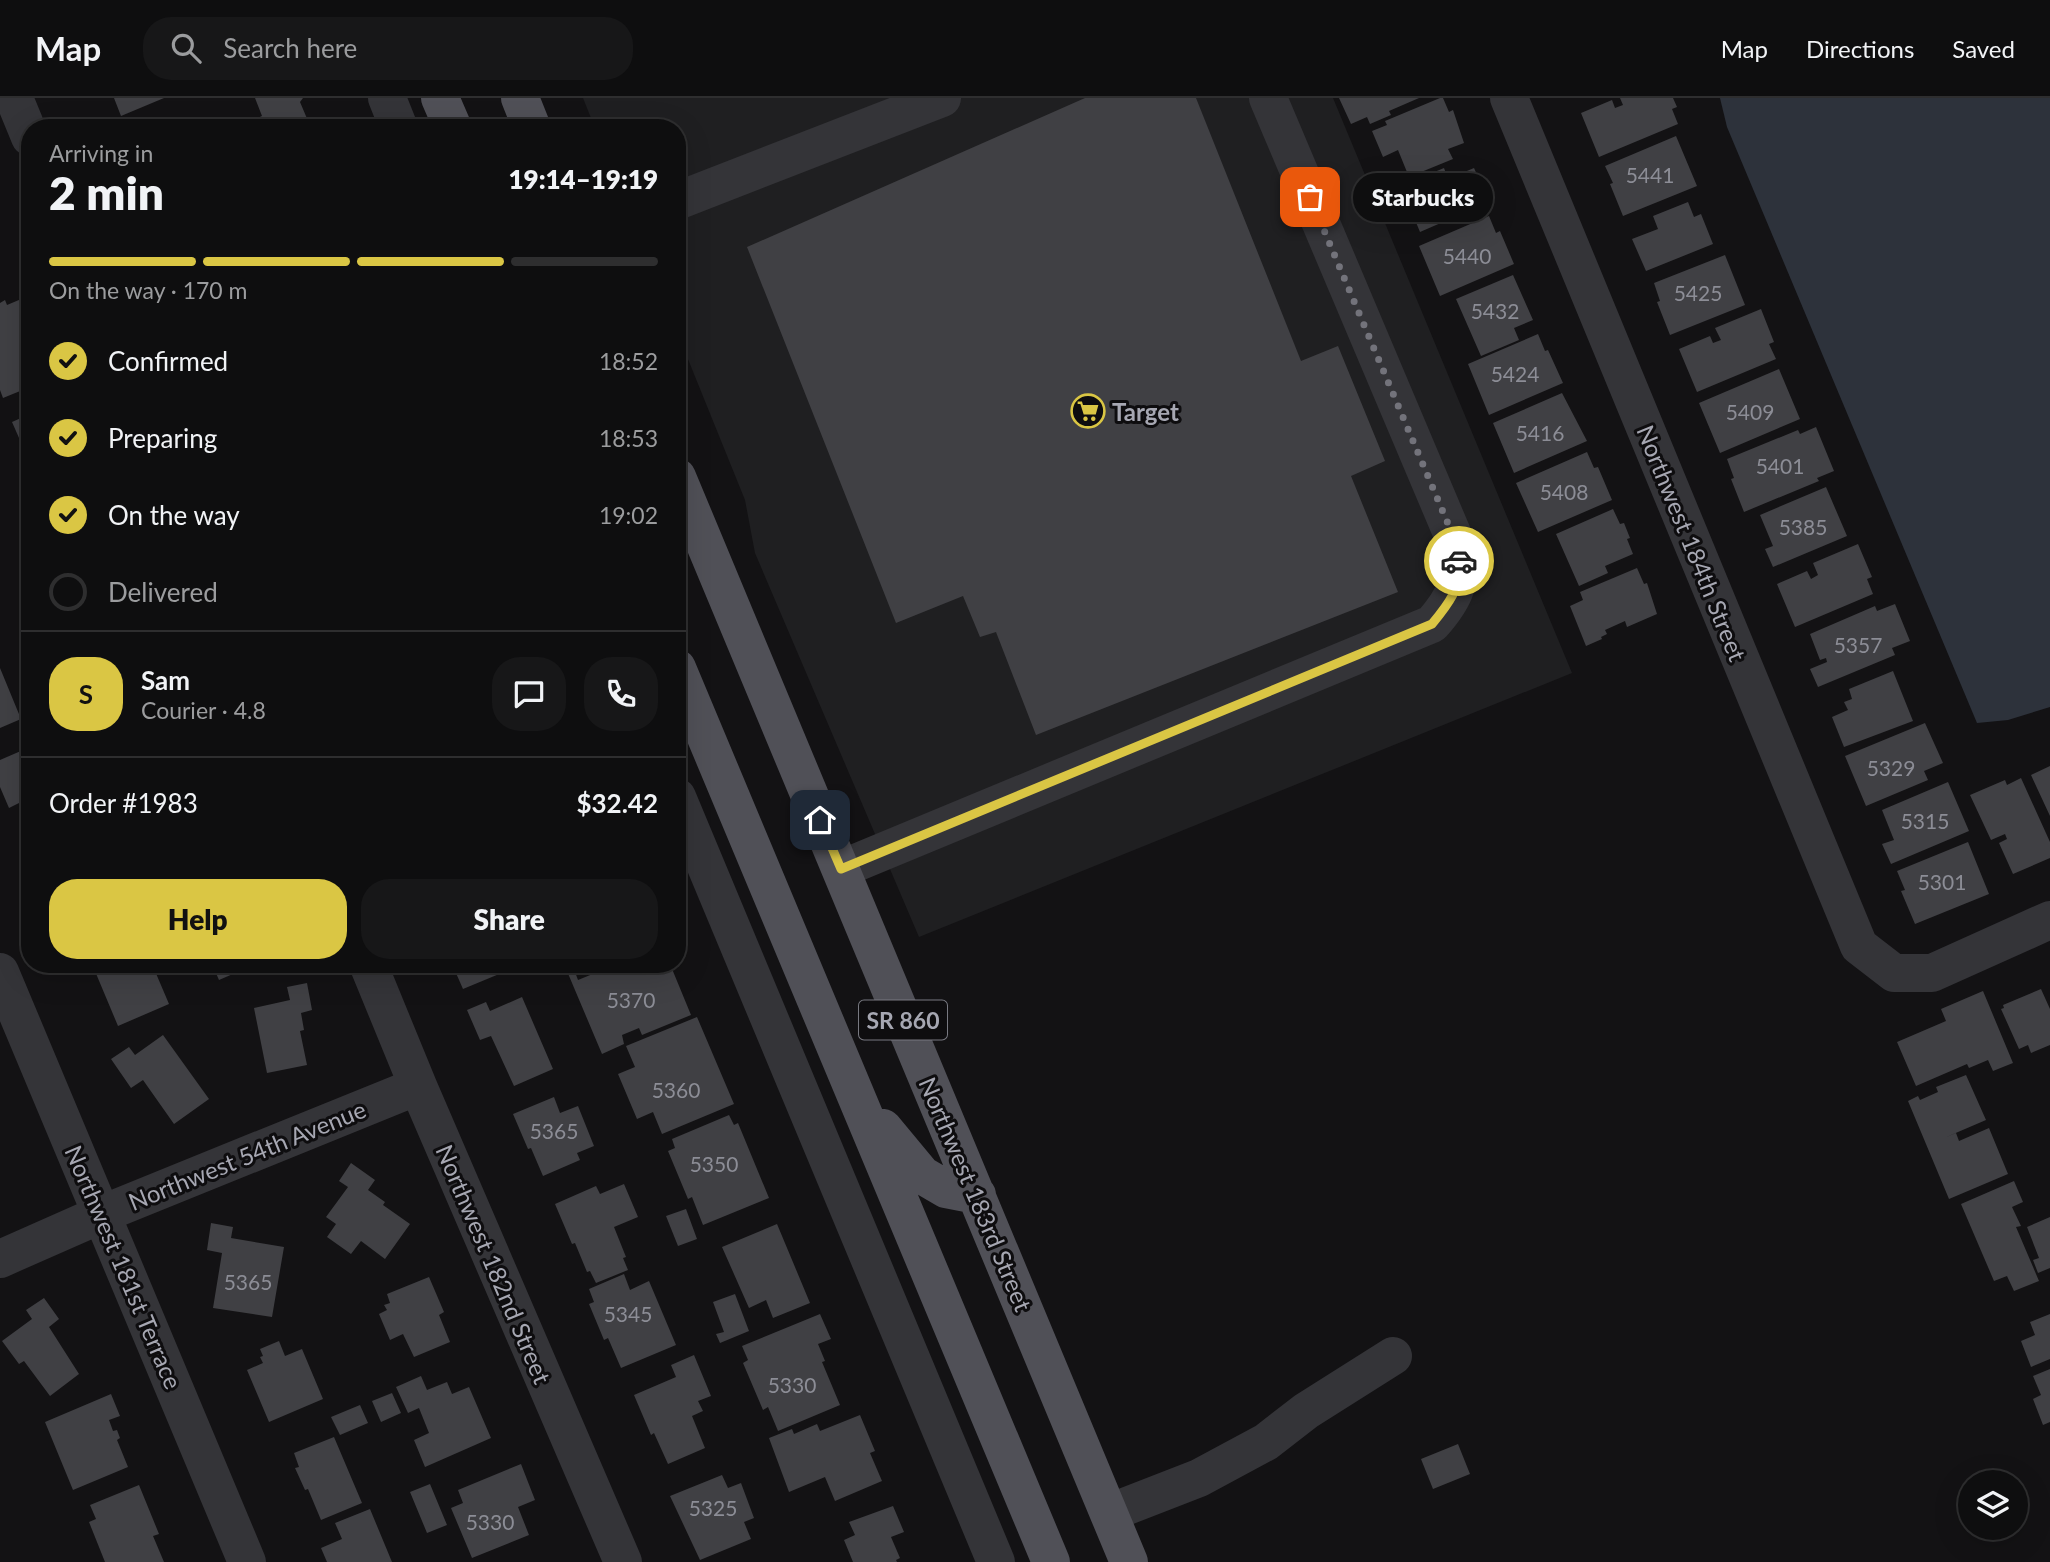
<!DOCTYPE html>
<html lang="en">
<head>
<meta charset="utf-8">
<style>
  body { margin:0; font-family:Lato,sans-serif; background:#171718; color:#f1f3f6; height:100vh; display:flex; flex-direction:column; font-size:26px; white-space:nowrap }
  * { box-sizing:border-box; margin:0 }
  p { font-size:23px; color:#9b9c9e }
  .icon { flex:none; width:38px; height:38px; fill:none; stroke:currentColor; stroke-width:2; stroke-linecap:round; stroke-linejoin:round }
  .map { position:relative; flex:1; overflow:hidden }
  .sheet { position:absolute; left:21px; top:21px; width:665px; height:854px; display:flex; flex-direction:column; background:#0e0e0f; border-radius:28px; box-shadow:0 7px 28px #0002,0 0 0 2px #2e2e2f }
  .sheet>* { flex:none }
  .controls { position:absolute; left:1958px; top:1372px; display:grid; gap:14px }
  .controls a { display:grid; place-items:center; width:70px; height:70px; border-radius:50%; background:#0e0e0f; box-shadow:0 7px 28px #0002,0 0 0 2px #2e2e2f; font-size:35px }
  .pin { position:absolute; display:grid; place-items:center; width:60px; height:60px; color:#fff; margin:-30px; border-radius:14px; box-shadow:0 4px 10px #0006 }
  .courier { position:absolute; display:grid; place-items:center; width:70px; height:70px; margin:-35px; border:5px solid #dac644; border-radius:50%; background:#fff; color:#222; box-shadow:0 2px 9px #0007 }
  .bubble { position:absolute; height:49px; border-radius:24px; background:#0e0e0f; box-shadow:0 7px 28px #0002,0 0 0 2px #2e2e2f; font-size:23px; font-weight:800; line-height:49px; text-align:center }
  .overview em { font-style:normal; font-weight:800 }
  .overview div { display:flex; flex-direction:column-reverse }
  .overview { display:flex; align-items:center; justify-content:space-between; height:119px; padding:0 28px }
  h1 { font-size:46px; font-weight:800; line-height:52px }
  .bar { display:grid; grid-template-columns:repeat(4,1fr); gap:10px 7px; align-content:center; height:84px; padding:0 28px }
  .bar i { height:9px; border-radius:5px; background:#2e2e2f }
  .bar .on { background:#dac644 }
  .bar p { grid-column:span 4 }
  .line { display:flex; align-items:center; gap:18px; padding:0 28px; border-top:2px solid #2e2e2f }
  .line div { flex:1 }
  .round { display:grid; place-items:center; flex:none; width:74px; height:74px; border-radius:28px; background:#171718 }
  ol { padding:0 28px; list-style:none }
  li { display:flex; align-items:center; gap:21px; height:77px }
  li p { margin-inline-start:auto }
  li .icon { padding:7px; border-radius:50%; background:#dac644; color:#111; stroke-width:4 }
  li:last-child { color:#9b9c9e }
  li i { width:38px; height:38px; border:4px solid #2e2e2f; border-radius:50% }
  .cta { display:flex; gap:14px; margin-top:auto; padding:14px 28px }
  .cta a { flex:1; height:80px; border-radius:28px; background:#dac644; color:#111; font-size:28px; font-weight:800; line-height:80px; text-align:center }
  .cta a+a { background:#171718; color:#f1f3f6 }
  header { display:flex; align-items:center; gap:42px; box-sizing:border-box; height:98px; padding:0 35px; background:#0e0e0f; border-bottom:2px solid #2e2e2f }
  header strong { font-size:33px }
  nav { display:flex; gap:38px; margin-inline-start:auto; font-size:24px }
  .search { width:490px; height:63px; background:#171718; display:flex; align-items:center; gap:18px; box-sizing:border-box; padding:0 24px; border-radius:28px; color:#9b9c9e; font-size:26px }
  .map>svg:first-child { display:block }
  .built { fill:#1f1f21 }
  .water { fill:#2d323b }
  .building { fill:#404044 }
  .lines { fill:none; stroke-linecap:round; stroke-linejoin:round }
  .minor { stroke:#343438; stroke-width:38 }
  .major { stroke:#505057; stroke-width:38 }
  .done { stroke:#73737b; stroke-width:7; stroke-dasharray:0 12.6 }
  .route { stroke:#dac644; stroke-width:9 }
  .labels { text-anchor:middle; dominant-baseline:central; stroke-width:6; stroke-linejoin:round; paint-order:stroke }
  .number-label { font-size:21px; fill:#8c8d96 }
  .shield { fill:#0e0d0f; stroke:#787981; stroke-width:2 }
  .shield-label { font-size:23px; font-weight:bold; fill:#a6a7b2 }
  .poi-label { font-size:24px; font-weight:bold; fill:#a6a7b2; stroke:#0e0d0f; text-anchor:start }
  .street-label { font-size:24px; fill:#a6a7b2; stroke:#0e0d0f }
</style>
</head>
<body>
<header>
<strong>Map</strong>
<div class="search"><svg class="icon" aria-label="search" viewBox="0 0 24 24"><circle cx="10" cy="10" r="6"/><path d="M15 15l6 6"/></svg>Search here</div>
<nav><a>Map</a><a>Directions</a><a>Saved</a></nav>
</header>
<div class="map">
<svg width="2050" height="1464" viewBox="0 0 2050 1464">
  <rect width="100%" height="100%" fill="#131214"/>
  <path class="built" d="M583 0H1333L1572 575 919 839 755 455 745 402 677 234V30H595Z"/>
  <path class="water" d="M1720 0H2050V609L2008 622 1977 625 1727 29Z"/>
  <path class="building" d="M114 0H164L121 18Z
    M255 0H303L300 4 311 30H250L248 24 262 18Z
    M1085 0H1196L1301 263 1338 248 1385 363 1351 378 1398 494 1036 637 996 534 980 539 963 498 896 525 747 149Z
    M1339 0H1419L1389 13 1391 17 1370 26 1367 19 1351 26Z
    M1440 0H1443L1449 14 1453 12 1464 45 1448 51 1453 61 1409 79 1398 52 1383 59 1372 33 1387 27 1385 23Z
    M1620 0H1673L1677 9 1672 11 1678 26 1599 59 1581 15 1612 2 1615 10 1623 7Z
    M1676 38 1697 88 1623 118 1610 86 1613 85 1605 68Z
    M1444 70 1448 81 1474 70 1489 104 1420 134 1401 88Z
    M1688 104 1694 119 1701 116 1713 146 1646 173 1632 141 1658 131 1653 118Z
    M1489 118 1496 135 1500 133 1514 166 1440 198 1419 148Z
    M1725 157 1745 207 1670 237 1657 204 1660 203 1654 185Z
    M1513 177 1533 222 1514 230 1519 242 1481 258 1456 201Z
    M26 199 30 208V228L23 231 30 246V289L3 300 0 292V205L5 202 7 207Z
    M1761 211 1774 244 1769 246 1776 261 1697 294 1679 251 1710 238 1713 245 1721 242 1715 230Z
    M1538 236 1545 253 1548 252 1563 285 1489 317 1468 266Z
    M1779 271 1800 321 1720 355 1699 305Z
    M1562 295 1587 343 1514 375 1493 325Z
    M30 316V365L12 324Z
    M1816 329 1834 373 1817 380 1819 383 1744 414 1731 381 1734 380 1727 361 1798 332 1800 336Z
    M1587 354 1594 370 1598 369 1612 402 1538 434 1516 385Z
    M1826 389 1847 438 1773 469 1765 451 1773 448 1760 417Z
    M1613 411 1620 426 1624 425 1630 440 1627 441 1633 456 1605 468 1608 475 1579 488 1556 436Z
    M1858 446 1872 479 1867 481 1873 496 1795 529 1777 486 1807 473 1811 481 1818 477 1813 465Z
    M1637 470 1644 486 1647 485 1657 516 1627 529 1625 523 1605 532 1607 536 1601 539 1602 541 1586 548 1570 508 1583 502 1580 494Z
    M1895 506 1910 543 1892 550 1895 557 1818 589 1810 571 1827 564 1826 560 1820 562 1810 536 1875 508 1877 513Z
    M0 570 21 621 0 630Z
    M1893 573 1913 623 1844 649 1832 619 1848 612 1844 604 1852 601 1849 591Z
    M1925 625 1943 665 1924 673 1928 682 1866 708 1845 658Z
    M30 649V719L23 703 9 710 0 689V662Z
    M2050 668V718L2031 677Z
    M2021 680 2050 744V760L2013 776 1999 745 2007 741 2005 736 1991 742 1970 697 2005 682 2007 687Z
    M1948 684 1969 733 1891 766 1882 746 1894 742 1882 712Z
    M1968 744 1989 796 1915 826 1901 793 1905 792 1897 773Z
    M92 866H152L169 906 118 928Z
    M212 866H256L219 882Z
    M452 866H523L463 891Z
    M564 866H572L578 882 600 873 597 866H670L691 917 642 937 639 930 622 937 624 946 602 956Z
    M307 885 312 912 301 915 304 932 300 933 307 967 267 975 254 910 290 902 287 889Z
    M2041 891 2050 911V947L2031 955 2028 947 2019 951 2001 911 2004 910 2003 907Z
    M1983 893 2013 965 1993 973 1988 962 1969 970 1967 966 1916 988 1897 944 1946 923 1941 911Z
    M522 899 553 971 514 988 491 938 480 942 467 912 486 904 490 913Z
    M697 919 734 1006 662 1036 653 1014 637 1021 618 976 635 969 626 948Z
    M163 937 209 1001 174 1026 143 982 131 990 111 961 129 949 135 957Z
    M1966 977 1986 1022 1944 1040 1956 1035 1959 1043 1989 1030 2008 1076 1949 1101 1908 1003 1918 998 1920 1002 1938 994 1936 989Z
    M554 999 560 1015 578 1008 594 1048 577 1055 580 1062 543 1078 531 1050 528 1051 513 1016Z
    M729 1017 734 1027 738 1025 769 1100 703 1127 692 1099 688 1101 668 1053 675 1050 672 1041Z
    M351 1065 375 1082 368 1092 385 1104 383 1107 410 1126 385 1161 361 1143 351 1156 327 1139 336 1126 326 1119 348 1089 339 1083Z
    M2014 1083 2023 1104 2012 1109 2021 1128 2016 1129 2039 1183 2014 1193 2007 1178 1994 1183 1961 1106Z
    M624 1086 638 1119 614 1129 626 1159 623 1160 628 1172 596 1185 590 1173 587 1174 575 1145 572 1146 555 1106 596 1088 600 1096Z
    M686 1111 697 1141 678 1148 666 1118Z
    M2050 1119V1170L2038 1175 2033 1162 2039 1160 2027 1129Z
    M211 1125 233 1129 231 1140 284 1149 272 1219 213 1210 222 1155 207 1152Z
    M777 1126 810 1205 773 1220 766 1202 749 1210 722 1149Z
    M624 1176 630 1192 649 1183 676 1247 621 1270 608 1240 604 1242 589 1206 594 1204 589 1191Z
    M429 1179 444 1214 439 1217 450 1244 414 1259 403 1236 390 1242 379 1216 387 1212 384 1207 390 1205 387 1196Z
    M735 1196 749 1233 720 1245 716 1236 724 1234 713 1204Z
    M44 1200 59 1221 49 1229 79 1276 50 1298 24 1263 19 1266 2 1243 32 1221 26 1212Z
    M820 1216 831 1241 818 1246 825 1263 822 1264 840 1307 778 1333 768 1309 763 1312 743 1265 748 1262 742 1248Z
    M2050 1216V1261L2031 1269 2021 1243 2035 1237 2030 1224Z
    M279 1243 285 1258 302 1251 323 1301 269 1324 247 1272 263 1265 260 1259 263 1258 260 1251Z
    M694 1257 711 1298 698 1303 703 1313 692 1318 705 1350 668 1366 654 1335 651 1337 634 1297 676 1279 671 1267Z
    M2050 1271V1324L2043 1327 2033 1301 2041 1297 2033 1278Z
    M421 1278 427 1292 447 1284 452 1296 469 1289 491 1340 425 1369 414 1342 429 1335 419 1310 408 1315 396 1289Z
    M392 1295 401 1315 381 1324 372 1303Z
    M111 1296 120 1318 109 1322 113 1333 117 1332 120 1340 117 1342 128 1369 73 1392 45 1324Z
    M360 1307 368 1325 340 1337 331 1319Z
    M860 1317 875 1353 870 1355 882 1383 835 1403 825 1379 789 1394 769 1340 792 1331 794 1336 817 1326 820 1333Z
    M334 1339 362 1405 321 1422 308 1391 305 1392 295 1370 299 1369 294 1355Z
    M1458 1346 1470 1376 1433 1391 1421 1361Z
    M521 1366 535 1402 518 1409 529 1437 472 1460 451 1410 463 1405 458 1392Z
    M722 1377 728 1390 741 1385 754 1420 744 1424 751 1441 700 1462 670 1398Z
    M430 1386 447 1427 427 1435 410 1394Z
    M139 1387 159 1436 153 1438 164 1464H105L89 1424 96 1421 90 1407Z
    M893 1408 904 1434 891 1439 900 1460 896 1462 897 1464H853L844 1442 855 1437 849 1424Z
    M370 1411 392 1464H327L321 1450 342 1441 335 1425Z"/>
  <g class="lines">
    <path class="minor" d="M14 0 30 39
      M387 0 399 30
      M1509 0 1859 848 1894 875H1932L2050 822
      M677 103 942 0
      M677 699 996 1464
      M841 771 1432 526C1456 499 1462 483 1457 447L1268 0
      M368 866 418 988 623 1464
      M0 874 247 1464
      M0 1161 102 1116 418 988
      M1109 1415 1199 1380 1266 1344 1306 1313 1393 1258"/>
    <path class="major" d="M440 0 453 30
      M520 0 532 30
      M677 379 1129 1464
      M677 570 1051 1464
      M883 1030 922 1077 946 1091 977 1097"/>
  </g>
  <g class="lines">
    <path class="done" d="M1310 99 1457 447 1459 463"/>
    <path class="route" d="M820 722 841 771 1432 526C1447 508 1463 488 1459 463"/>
  </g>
  <defs>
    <symbol id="supermarket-ring" viewBox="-11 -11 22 22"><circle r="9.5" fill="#0e0d0f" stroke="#dac644" stroke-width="1.5"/><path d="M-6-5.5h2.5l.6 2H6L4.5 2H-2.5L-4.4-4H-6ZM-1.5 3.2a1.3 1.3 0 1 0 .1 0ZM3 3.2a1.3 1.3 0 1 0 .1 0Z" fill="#dac644"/></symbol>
  </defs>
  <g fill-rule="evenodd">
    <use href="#supermarket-ring" x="1069" y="294" width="38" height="38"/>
  </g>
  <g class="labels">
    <g class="number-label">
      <text x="1650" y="76">5441</text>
      <text x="1467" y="157">5440</text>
      <text x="1698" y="194">5425</text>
      <text x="1495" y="212">5432</text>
      <text x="1515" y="275">5424</text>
      <text x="1750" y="313">5409</text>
      <text x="1540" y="334">5416</text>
      <text x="1780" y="367">5401</text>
      <text x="1564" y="393">5408</text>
      <text x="1803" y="428">5385</text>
      <text x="1858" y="546">5357</text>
      <text x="1891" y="669">5329</text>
      <text x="1925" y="722">5315</text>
      <text x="1942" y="783">5301</text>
      <text x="631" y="901">5370</text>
      <text x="676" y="991">5360</text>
      <text x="554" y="1032">5365</text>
      <text x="714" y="1065">5350</text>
      <text x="248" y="1183">5365</text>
      <text x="628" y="1215">5345</text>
      <text x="792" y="1286">5330</text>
      <text x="713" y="1409">5325</text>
      <text x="490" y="1423">5330</text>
    </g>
    <rect class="shield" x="859" y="902.5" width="88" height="39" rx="5"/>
    <g class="shield-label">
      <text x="903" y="922">SR 860</text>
    </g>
    <g class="poi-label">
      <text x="1112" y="313">Target</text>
    </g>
    <g class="street-label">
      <text transform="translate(1692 445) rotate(68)">Northwest 184th Street</text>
      <text transform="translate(247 1057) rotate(-22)">Northwest 54th Avenue</text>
      <text transform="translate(976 1096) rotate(67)">Northwest 183rd Street</text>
      <text transform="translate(494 1166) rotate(67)">Northwest 182nd Street</text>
      <text transform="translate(124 1169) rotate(67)">Northwest 181st Terrace</text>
    </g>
  </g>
</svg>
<div class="controls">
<a><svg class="icon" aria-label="layers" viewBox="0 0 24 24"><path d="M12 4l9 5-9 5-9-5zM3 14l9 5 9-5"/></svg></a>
</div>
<div class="pin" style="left:1310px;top:99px;background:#ea580c"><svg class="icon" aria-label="bag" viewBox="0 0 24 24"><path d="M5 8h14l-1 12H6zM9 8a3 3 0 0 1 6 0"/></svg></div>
<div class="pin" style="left:820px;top:722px;background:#1f2937"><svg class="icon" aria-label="home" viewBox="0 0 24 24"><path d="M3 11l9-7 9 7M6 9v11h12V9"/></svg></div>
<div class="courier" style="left:1459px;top:463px"><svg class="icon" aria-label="car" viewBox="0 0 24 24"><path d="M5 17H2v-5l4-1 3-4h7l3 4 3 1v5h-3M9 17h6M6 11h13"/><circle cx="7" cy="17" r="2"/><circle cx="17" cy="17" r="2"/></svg></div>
<div class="bubble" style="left:1353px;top:75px;width:140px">Starbucks</div>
<section class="sheet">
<div class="overview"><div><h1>2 min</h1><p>Arriving in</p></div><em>19:14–19:19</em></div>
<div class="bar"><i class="on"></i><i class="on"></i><i class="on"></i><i></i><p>On the way · 170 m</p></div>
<ol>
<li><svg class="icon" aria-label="check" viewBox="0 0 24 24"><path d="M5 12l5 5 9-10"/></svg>Confirmed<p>18:52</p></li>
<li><svg class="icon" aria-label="check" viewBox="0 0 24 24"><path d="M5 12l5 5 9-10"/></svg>Preparing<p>18:53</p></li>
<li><svg class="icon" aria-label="check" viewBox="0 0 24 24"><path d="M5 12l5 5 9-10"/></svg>On the way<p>19:02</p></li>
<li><i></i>Delivered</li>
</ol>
<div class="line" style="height:126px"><b class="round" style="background:#dac644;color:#111">S</b><div><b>Sam</b><p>Courier · 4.8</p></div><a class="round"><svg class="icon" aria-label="chat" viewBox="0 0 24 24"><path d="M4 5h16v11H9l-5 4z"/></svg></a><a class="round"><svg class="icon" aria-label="phone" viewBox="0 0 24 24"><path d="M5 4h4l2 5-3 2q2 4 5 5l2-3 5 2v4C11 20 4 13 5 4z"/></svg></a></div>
<div class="line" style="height:91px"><div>Order #1983</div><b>$32.42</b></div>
<div class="cta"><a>Help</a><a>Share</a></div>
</section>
</div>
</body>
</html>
